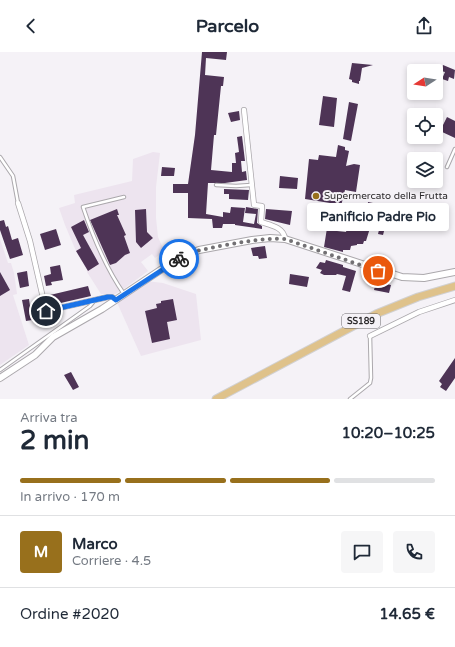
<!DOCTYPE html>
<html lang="it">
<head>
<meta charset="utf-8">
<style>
  body { margin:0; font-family:"Varela Round",sans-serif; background:#f6f6f7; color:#1f2937; height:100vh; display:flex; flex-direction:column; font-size:15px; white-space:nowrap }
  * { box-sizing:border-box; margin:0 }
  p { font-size:13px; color:#747a83 }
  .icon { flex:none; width:22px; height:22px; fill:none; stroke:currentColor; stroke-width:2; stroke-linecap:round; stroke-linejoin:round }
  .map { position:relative; height:347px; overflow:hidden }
  .side { display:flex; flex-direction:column; background:#fff; flex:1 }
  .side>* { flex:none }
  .needle { width:26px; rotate:258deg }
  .tools { position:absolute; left:407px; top:12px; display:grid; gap:8px }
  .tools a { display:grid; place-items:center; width:36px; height:36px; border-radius:4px; background:#fff; box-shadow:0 2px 6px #0003; font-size:20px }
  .pin { position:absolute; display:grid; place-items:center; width:34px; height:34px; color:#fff; margin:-17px; border:2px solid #fff; border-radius:50%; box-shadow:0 1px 4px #0007 }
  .courier { position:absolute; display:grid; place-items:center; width:40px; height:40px; margin:-20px; border:3px solid #1a73e8; border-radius:50%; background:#fff; color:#222; box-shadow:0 1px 5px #0007 }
  .bubble { position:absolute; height:28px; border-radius:4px; background:#fff; box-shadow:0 2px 6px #0003; font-size:13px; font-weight:800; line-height:28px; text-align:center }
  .summary em { font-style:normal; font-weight:800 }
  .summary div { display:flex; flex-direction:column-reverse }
  .summary { display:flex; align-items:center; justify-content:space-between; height:68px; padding:0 20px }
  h1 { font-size:26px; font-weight:800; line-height:30px }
  .bar { display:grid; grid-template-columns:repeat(4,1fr); gap:6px 4px; align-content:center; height:48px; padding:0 20px }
  .bar i { height:5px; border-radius:3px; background:#e0e1e3 }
  .bar .selected { background:#98701c }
  .bar p { grid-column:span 4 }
  .line { display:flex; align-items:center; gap:10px; padding:0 20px; border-top:1px solid #e0e1e3 }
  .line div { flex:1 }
  .round { display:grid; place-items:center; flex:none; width:42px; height:42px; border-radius:4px; background:#f6f6f7 }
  header { display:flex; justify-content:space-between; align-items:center; height:52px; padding:0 20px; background:#fff; font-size:18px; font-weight:800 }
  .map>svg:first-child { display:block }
  .built { fill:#ede4ef }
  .building { fill:#4e3456 }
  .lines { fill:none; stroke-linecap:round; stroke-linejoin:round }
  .service-casing { stroke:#aba8ac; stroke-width:4.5 }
  .minor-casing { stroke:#aba8ac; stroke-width:6 }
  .tertiary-casing { stroke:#aba8ac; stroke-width:8 }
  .primary-casing { stroke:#d1d0d1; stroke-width:9 }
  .service { stroke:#fff; stroke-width:2.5 }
  .minor { stroke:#fff; stroke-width:4.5 }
  .tertiary { stroke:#fff; stroke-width:6 }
  .primary { stroke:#dfc28b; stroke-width:7 }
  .done { stroke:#737174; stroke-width:4; stroke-dasharray:0 7.2 }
  .route { stroke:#1a73e8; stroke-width:5 }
  .poi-dot { fill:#98701c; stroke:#f5f2f7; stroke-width:1.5 }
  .labels { text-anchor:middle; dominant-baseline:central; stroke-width:4; stroke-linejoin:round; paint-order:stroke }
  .shield { fill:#f5f2f7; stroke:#69676a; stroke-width:1 }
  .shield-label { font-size:9px; font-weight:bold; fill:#2d2b2d }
  .poi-label { font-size:10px; fill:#2d2b2d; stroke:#f5f2f7; text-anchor:start }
</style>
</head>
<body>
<header><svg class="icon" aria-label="back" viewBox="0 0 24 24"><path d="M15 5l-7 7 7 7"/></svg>Parcelo<svg class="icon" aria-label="share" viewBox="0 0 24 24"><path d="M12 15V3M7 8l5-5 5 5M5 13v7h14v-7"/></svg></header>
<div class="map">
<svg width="455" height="347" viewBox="0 0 455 347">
  <rect width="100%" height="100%" fill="#f5f2f7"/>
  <path class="built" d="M153 100 160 101 156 135V166L158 185 162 194 166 198 155 206 152 202 141 210 148 219 125 236 115 242H101L87 220V218L76 199 65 173 59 156 75 151 74 143 132 129 133 107Z
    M0 187 8 211H11L14 221 17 242 13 243 29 293 0 313Z
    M146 229 163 231 196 242 201 288 141 304 115 246Z"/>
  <path class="building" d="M202 0H227L226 8 206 6 205 23 224 25 223 34H221L216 83H214L211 118 232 120V111H236L235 101 239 100 237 85 242 84 245 109H241L242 120 246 119 247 128 225 131H208L206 162 223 165V160L230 161 231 155 245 156 243 170 254 172 256 162 245 161 246 155 258 157 257 171 262 174V177L235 173V172H223L222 176H213L212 167 188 166V141H173V132H188L195 83Z
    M352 11 373 13 362 16 360 29H359V32L352 30V28L349 27Z
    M443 13 455 18 454 27 449 25 448 29 442 27 445 20 441 19Z
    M323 44 337 46 334 75 319 73Z
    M349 50 358 52 351 89 343 87Z
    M239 59 240 68 231 70 228 61Z
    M447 65 455 69V86L440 79Z
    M338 93 345 95V98L349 99 346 114 354 112 360 113 356 140 345 138 341 154H337L336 163H339L337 179 346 180 349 168H345L346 162 354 160 367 162 368 150 373 151 370 176 366 189H364L363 192H357V193L351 194 350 198H343V200L324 195 327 176H329L332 154H330V151L305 147 309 107 318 108 319 103 336 105Z
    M162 115 175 116 174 124H161Z
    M280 124 298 126 297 137 279 136Z
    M224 137 249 138 248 148 229 147V142H224Z
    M117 157 119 163H117L126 183 124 184 130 201 125 203 116 211 110 213 90 168Z
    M146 157 147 180 153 186 141 196 136 190 135 158Z
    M266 157 292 159 290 173 265 167Z
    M382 166 387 168 383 183 378 182Z
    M4 168 6 175 8 174 12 188 18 186 23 203 10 207 0 178V169Z
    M84 168 89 180 83 183 99 212 88 219 76 199 81 196 71 175Z
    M56 177 61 193 45 198 40 182Z
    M265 194 267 206 259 207 258 204H253L251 196Z
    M326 208 343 213V215L356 219 350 240 342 238 346 224 337 222 336 223H324L320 221 322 218 316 216 320 210 325 211Z
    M60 213 63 228 51 230 52 233 46 234 44 224 51 222 50 215Z
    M27 219 29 234 20 236 17 221Z
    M0 220 10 238 0 244Z
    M290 222 309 225 307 235 289 232Z
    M376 230 391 233 389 241 374 238Z
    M88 234 91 244 52 253 50 243Z
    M29 247 32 268 26 269 22 248Z
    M173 247 177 268 167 270 170 287 152 291 145 259 157 256 156 252 161 251V249Z
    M455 306V326L446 339 440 335 442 332 439 329Z
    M71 320 79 335 73 338 64 323Z"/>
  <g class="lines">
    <defs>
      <path id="service" d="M0 105 13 124 18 151
        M447 115 455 97
        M216 133 236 134 251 133
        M124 242C106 216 93 185 83 155L124 145
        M0 318 90 254 94 249
        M350 347 370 331 371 326 370 284"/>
      <path id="minor" d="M244 58 254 153 262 154 261 170C270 173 284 175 285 187
        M18 151 30 189 46 259 108 245H112L116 248
        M370 284 419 260 455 248"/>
      <path id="tertiary" d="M0 326 35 303 53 285 102 257 168 213 182 205 199 198 252 188 270 186 285 187 402 225 424 226 455 220"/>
      <path id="primary" d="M216 347 376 262 418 245 455 234"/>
    </defs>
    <use href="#service" class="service-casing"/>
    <use href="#minor" class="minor-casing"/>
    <use href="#tertiary" class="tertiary-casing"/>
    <use href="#primary" class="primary-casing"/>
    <use href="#service" class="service"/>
    <use href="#minor" class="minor"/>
    <use href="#tertiary" class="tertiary"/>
    <use href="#primary" class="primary"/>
  </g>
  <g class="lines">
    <path class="done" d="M179 207C191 199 206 197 220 194 242 190 262 186 285 187L378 219"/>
    <path class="route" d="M46 259 108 245H112L116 248 179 207"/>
  </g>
  <circle class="poi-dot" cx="316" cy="144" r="4"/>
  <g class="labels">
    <rect class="shield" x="342" y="262" width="38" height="14" rx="3"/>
    <g class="shield-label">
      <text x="361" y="269">SS189</text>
    </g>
    <g class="poi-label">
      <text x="324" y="144">Supermercato della Frutta</text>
    </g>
  </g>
</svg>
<div class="tools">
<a><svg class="needle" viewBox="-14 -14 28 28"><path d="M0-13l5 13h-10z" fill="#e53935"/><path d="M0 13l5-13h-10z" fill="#747a83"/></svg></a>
<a><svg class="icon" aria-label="locate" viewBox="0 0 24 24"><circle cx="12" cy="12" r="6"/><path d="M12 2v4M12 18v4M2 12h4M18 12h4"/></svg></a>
<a><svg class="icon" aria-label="layers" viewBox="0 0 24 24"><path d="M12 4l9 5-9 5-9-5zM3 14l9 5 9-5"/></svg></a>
</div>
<div class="pin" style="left:378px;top:219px;background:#ea580c"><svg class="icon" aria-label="bag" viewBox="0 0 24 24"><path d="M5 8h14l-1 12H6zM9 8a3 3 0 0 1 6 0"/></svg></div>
<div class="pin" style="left:46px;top:259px;background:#1f2937"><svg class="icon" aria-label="home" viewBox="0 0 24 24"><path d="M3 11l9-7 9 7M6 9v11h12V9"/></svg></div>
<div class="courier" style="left:179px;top:207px"><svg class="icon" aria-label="bike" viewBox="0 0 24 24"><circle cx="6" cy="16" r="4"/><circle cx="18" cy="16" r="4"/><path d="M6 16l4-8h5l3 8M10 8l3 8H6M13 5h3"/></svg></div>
<div class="bubble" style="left:307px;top:151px;width:142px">Panificio Padre Pio</div>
</div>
<section class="side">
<div class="summary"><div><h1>2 min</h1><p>Arriva tra</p></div><em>10:20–10:25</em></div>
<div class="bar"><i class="selected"></i><i class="selected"></i><i class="selected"></i><i></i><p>In arrivo · 170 m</p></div>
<div class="line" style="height:72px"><b class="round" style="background:#98701c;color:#fff">M</b><div><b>Marco</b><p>Corriere · 4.5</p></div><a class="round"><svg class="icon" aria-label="chat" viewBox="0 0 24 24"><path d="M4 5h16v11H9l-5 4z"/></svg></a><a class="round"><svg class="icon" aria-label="phone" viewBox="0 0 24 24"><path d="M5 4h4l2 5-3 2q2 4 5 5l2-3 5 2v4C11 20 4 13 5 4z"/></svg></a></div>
<div class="line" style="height:52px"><div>Ordine #2020</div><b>14.65 €</b></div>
</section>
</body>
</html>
